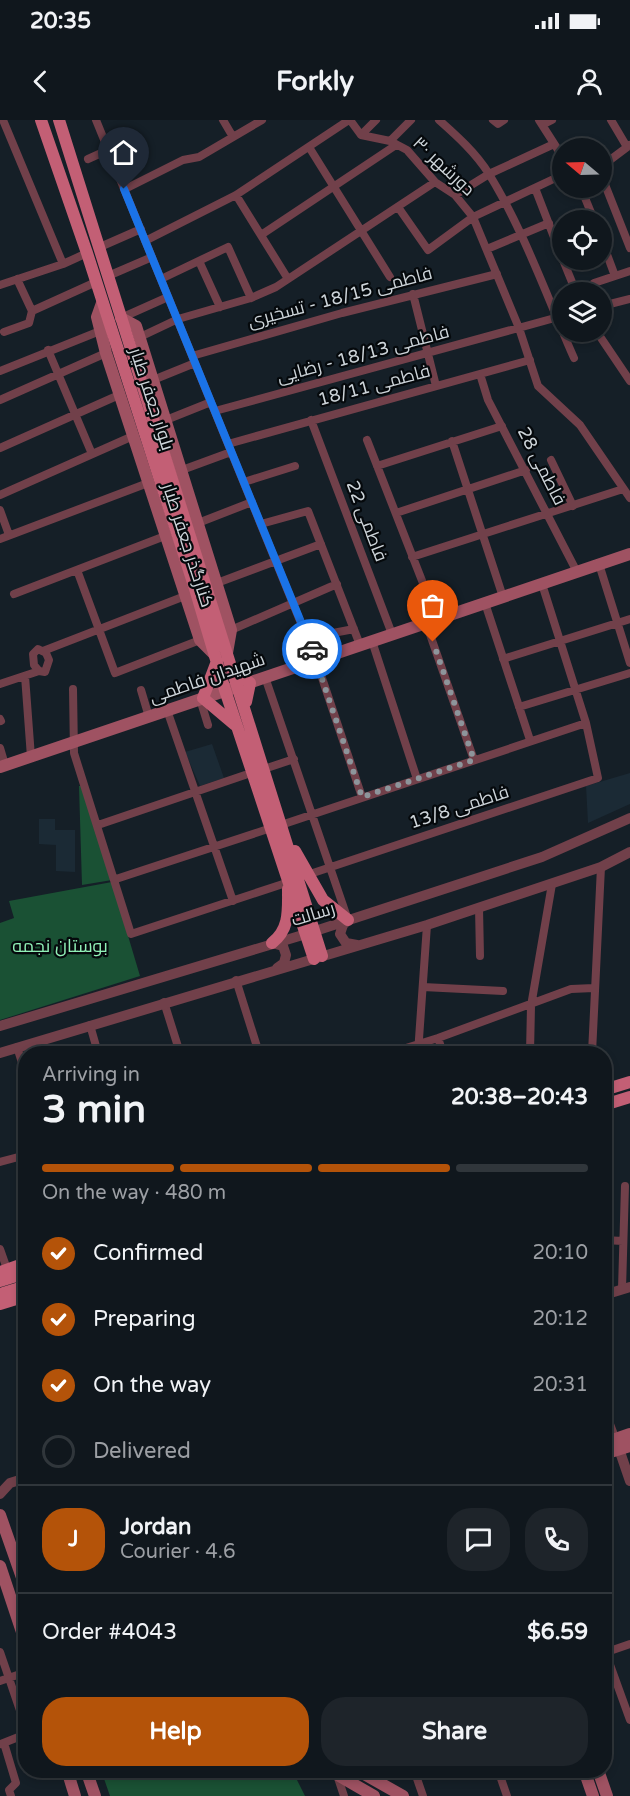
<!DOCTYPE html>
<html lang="en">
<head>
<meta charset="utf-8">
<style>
  body { margin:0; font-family:"Varela Round",Cairo,sans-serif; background:#1e242a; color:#f1f3f6; height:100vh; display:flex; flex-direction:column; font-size:22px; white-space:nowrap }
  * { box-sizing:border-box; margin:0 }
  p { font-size:20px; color:#9c9fa4 }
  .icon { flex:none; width:33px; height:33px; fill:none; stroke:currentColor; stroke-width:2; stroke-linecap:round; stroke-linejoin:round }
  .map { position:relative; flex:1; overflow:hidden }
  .panel { position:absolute; left:18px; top:926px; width:594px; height:732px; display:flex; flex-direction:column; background:#10171d; border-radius:24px; box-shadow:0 3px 9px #0003,0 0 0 2px #30363b }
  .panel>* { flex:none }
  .needle { width:39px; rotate:289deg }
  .buttons { position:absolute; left:552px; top:18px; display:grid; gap:12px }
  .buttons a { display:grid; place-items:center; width:60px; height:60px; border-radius:50%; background:#10171d; box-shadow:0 3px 9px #0003,0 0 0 2px #30363b; font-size:30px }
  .pin { position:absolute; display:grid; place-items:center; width:51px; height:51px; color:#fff; margin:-62px -26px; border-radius:50% 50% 50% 0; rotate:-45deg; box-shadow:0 0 6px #0007 }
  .pin .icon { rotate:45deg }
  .courier { position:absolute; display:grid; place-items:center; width:60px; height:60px; margin:-30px; border:4px solid #1a73e8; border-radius:50%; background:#fff; color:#222; box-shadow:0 2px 8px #0007 }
  .headline em { font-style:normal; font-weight:800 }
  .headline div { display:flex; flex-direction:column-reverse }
  .headline { display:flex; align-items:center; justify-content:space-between; height:102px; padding:0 24px }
  h1 { font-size:39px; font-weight:800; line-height:45px }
  .bar { display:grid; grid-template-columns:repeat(4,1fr); gap:9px 6px; align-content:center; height:72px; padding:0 24px }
  .bar i { height:8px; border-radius:4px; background:#30363b }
  .bar .selected { background:#b45309 }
  .bar p { grid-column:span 4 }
  .line { display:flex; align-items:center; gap:15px; padding:0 24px; border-top:2px solid #30363b }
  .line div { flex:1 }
  .round { display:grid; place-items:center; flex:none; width:63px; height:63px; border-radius:24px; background:#1e242a }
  ol { padding:0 24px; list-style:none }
  li { display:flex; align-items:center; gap:18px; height:66px }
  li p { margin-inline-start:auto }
  li .icon { padding:6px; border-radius:50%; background:#b45309; color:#fff; stroke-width:4 }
  li:last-child { color:#9c9fa4 }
  li i { width:33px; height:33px; border:3px solid #30363b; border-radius:50% }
  .action { display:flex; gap:12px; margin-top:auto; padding:12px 24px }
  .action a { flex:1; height:69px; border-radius:24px; background:#b45309; color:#fff; font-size:24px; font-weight:800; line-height:69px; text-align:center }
  .action a+a { background:#1e242a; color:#f1f3f6 }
  .status { display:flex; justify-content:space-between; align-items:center; height:42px; padding:0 30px; background:#10171d; direction:ltr }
  .status svg { height:16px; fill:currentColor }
  header { display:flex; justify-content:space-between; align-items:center; height:78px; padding:0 24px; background:#10171d; font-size:27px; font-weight:800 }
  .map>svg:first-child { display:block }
  .built { fill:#1b2a35 }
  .green { fill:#1a5134 }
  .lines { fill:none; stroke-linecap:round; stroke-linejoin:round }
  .minor { stroke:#71404a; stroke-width:8 }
  .tertiary { stroke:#71404a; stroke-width:10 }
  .secondary { stroke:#9f5262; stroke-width:12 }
  .primary { stroke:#c35f75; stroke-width:12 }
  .done { stroke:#8d959b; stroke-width:6; stroke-dasharray:0 10.8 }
  .route { stroke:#1a73e8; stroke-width:8 }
  .labels { text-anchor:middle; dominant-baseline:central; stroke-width:4.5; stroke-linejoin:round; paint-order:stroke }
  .street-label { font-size:18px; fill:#cdd4d9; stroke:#05090c }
  .park-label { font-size:18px; fill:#91f1b7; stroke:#05090c }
</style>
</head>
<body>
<div class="status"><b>20:35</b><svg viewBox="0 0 49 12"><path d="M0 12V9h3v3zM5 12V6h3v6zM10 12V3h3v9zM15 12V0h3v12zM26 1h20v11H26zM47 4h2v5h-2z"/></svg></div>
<header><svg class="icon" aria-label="back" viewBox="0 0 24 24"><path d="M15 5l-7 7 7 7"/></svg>Forkly<svg class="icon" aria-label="person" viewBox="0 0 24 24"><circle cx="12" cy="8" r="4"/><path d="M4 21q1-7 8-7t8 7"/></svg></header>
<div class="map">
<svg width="630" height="1676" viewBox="0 0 630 1676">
  <rect width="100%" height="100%" fill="#151f27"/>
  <path class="built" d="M212 624 224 658 200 666 185 632Z
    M630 653V684L588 703 586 666Z
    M39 699H55V710H75V752L56 751V725L39 724Z"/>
  <path class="green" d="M79 666H82L112 760 82 765Z
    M112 762 140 856 0 900V803L14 798 9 781Z
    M101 1650H292L305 1676H110Z"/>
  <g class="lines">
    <path class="minor" d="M3 0 63 144
      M96 0 316 540 362 677
      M223 0 233 17
      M350 0 361 15 390 21 407 30 435 62 455 75 473 97 519 208 538 266 580 305 630 378
      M439 0C457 16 476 33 489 54 524 111 547 177 574 238
      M493 0 498 4 504 0
      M539 0 562 36
      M611 0 627 27
      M542 5 552 0
      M361 15 376 0
      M390 21 411 0
      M309 27 390 157
      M88 39 108 30
      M602 46 630 25
      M602 57 630 128
      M535 68 562 138
      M581 68 594 100
      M125 69 183 40 199 37 262 0
      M236 75 288 159
      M455 75 489 54 554 24
      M398 87 428 130 473 97 562 55
      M261 115 396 25
      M145 121 236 75 349 0
      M602 121 615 156
      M100 127 141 109
      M487 129 549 103
      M563 140 576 172
      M199 141 220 187
      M108 156 152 137
      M161 159 228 127 251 178
      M594 163 630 151
      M0 165 63 144 87 133
      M413 174 436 266
      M602 186 630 179
      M32 191 96 162
      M121 198 168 177
      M4 212 29 203 32 191 17 159
      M597 212 630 261
      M140 217 178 199 251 178 276 167 435 62
      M48 230 92 334
      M192 236 342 193 497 154
      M0 251 100 211
      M480 254 488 280 577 452
      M153 260 195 243
      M0 280 106 233
      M215 291 562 196
      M166 300 211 282
      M311 300 392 514
      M367 320 437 499
      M452 321 503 477
      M228 324 530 240
      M0 328 119 275
      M551 340 573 386
      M377 346 502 306
      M182 350 231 332
      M244 362 295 346
      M0 375 133 316
      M0 390 9 415
      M396 393 526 350
      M198 403 252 382
      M261 404 308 391 360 525
      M0 419 148 363
      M412 437 623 369
      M599 444 630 543
      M77 450 115 553 200 520
      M217 463 321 424
      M14 474 165 416
      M485 483 530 620
      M426 503 474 640
      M231 510 337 464
      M307 518 354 509
      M372 521 417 659
      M38 529 46 533 49 540 45 552 39 551 34 545 33 534Z
      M43 531 185 476
      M503 539 630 499
      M25 556 31 637
      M265 557 348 800
      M0 564 39 551
      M73 569 74 633 131 814 289 762
      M141 570 149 597
      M200 579 208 605
      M519 587 630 553
      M167 590 233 781
      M0 599 1 601
      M0 628 5 645
      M267 648 294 639
      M98 705 245 655
      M281 705 586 603
      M304 756 598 658 586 603 542 464
      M116 759 271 708
      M479 788 480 836
      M236 860 259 933
      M423 867 503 871
      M164 882 180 933
      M90 905 98 933
      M438 918 443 933
      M17 927 26 955
      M390 933 438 918 571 869 594 868
      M418 933 427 805
      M530 933 531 886 552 764
      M592 933 601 747
      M0 1042 26 1035
      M604 1120 623 1121
      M0 1129 7 1149
      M622 1169 625 1066
      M604 1528 630 1600
      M0 1532 26 1608
      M604 1533 630 1524
      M0 1561 26 1552
      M4 1623 16 1663 9 1670 11 1676
      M1 1624 26 1614
      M414 1650 423 1676
      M498 1650 507 1676
      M337 1655 344 1676"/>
    <path class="tertiary" d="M348 800 343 805 340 814 346 823 357 825
      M272 823 283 826 286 835 284 843 277 848
      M0 906 306 814 542 737 630 698
      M0 933 427 805 601 747 630 732
      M604 1175 630 1167
      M604 1291 615 1320
      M619 1329 630 1361
      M0 1374 10 1363 26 1358"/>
    <path class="secondary" d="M102 183 97 197 106 233 200 520 216 536
      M121 198 136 206 231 510 227 533
      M0 647 630 434
      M604 1323 630 1314
      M604 1334 630 1326
      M0 1395 26 1469
      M0 1446 26 1524
      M67 1650 75 1676
      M86 1650 95 1676
      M329 1650 374 1676
      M357 1650 403 1676
      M584 1650 593 1676
      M598 1650 607 1676"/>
    <path class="primary" d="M41 0 87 133 196 472 225 570 314 839
      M59 0 322 836
      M217 541 203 578 235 605
      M234 550 250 563 246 582
      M295 731 323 780 348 800
      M272 823C290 809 288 790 288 769
      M604 970 630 962
      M604 985 630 977
      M0 1152 26 1143
      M0 1161 26 1153
      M0 1174 26 1166
      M0 1184 26 1176"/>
  </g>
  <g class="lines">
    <path class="done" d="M312 529 362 677 474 640 433 522"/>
    <path class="route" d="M124 69 312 529"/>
  </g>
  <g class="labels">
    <g class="street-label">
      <text transform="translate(444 46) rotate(43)">دورشهر ۳۰</text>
      <text transform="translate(340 177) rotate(-15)">فاطمی 18/15 - تسخیری</text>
      <text transform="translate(363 234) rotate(-15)">فاطمی 18/13 - رضایی</text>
      <text transform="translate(374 265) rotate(-15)">فاطمی 18/11</text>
      <text transform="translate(152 279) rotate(72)">بلوار جعفر طیار</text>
      <text transform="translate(542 346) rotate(63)">فاطمی 28</text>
      <text transform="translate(367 401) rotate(69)">فاطمی 22</text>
      <text transform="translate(188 425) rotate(72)">کنارگذر جعفر طیار</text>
      <text transform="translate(207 558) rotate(-19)">شهیدان فاطمی</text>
      <text transform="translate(459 687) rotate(-18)">فاطمی 13/8</text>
      <text transform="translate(313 794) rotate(-17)">رسالت</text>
    </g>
    <g class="park-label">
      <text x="60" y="826">بوستان نجمه</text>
    </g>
  </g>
</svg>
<div class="buttons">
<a><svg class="needle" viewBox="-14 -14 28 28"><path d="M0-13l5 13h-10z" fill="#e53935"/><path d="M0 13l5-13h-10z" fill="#9c9fa4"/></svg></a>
<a><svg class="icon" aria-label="locate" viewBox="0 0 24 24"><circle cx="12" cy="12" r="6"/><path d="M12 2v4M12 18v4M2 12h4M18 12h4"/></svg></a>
<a><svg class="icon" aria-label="layers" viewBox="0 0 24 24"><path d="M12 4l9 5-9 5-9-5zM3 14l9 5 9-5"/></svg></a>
</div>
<div class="pin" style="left:433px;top:522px;background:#ea580c"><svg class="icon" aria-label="bag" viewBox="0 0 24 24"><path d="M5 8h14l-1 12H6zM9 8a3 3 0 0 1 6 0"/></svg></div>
<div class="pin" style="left:124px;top:69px;background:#1f2937"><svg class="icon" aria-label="home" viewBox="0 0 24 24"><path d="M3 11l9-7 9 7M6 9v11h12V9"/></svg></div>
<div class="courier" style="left:312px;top:529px"><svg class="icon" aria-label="car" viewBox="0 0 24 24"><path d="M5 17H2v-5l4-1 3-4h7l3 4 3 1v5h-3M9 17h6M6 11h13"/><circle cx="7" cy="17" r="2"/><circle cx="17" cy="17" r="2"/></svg></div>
<section class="panel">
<div class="headline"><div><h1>3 min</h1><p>Arriving in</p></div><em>20:38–20:43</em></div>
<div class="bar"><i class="selected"></i><i class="selected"></i><i class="selected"></i><i></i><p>On the way · 480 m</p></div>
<ol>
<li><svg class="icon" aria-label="check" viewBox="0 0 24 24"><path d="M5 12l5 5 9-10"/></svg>Confirmed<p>20:10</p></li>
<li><svg class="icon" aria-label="check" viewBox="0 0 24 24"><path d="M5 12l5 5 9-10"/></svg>Preparing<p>20:12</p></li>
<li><svg class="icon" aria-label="check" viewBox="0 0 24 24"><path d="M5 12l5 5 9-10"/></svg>On the way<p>20:31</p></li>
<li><i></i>Delivered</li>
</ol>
<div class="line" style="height:108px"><b class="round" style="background:#b45309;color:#fff">J</b><div><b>Jordan</b><p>Courier · 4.6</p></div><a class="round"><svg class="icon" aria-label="chat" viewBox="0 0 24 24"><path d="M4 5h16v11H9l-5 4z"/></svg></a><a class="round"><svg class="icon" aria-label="phone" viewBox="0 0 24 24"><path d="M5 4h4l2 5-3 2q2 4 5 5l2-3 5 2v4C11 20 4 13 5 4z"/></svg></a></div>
<div class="line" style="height:78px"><div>Order #4043</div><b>$6.59</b></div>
<div class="action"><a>Help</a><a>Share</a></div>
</section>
</div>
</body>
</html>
